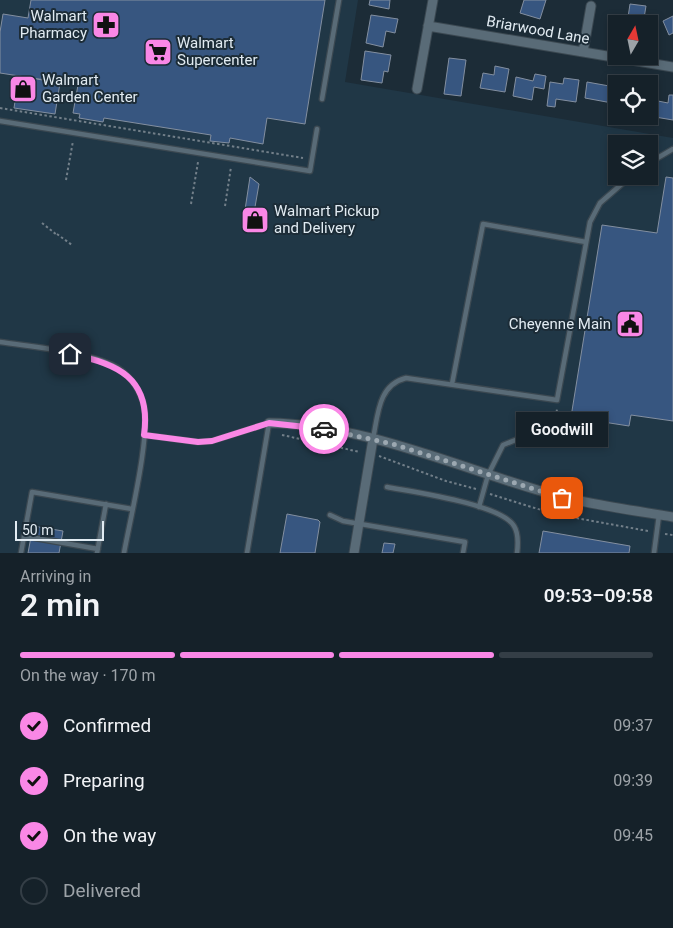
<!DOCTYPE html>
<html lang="en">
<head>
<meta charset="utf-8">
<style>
  body { margin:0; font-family:Roboto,sans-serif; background:#222e35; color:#f1f3f6; height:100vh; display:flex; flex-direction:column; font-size:19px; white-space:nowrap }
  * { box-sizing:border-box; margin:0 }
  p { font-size:16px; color:#9da3a8 }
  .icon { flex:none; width:28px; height:28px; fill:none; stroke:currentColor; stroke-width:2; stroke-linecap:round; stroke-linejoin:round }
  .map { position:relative; height:553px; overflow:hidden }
  .sheet { display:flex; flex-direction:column; background:#152129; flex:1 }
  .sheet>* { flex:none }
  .needle { width:32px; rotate:9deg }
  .buttons { position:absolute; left:608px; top:15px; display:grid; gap:10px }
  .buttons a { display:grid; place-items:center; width:50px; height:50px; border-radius:0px; background:#152129; box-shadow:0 2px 8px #0003,0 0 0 1px #343e46; font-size:25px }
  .scale { position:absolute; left:15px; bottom:12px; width:89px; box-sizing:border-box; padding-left:5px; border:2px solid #e1ebf2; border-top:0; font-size:14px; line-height:18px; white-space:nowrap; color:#e1ebf2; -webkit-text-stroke:4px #1c2c37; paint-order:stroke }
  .pin { position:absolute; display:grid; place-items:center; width:42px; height:42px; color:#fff; margin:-21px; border-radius:10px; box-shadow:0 2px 8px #0006 }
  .courier { position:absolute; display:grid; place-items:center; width:50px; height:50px; margin:-25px; border:4px solid #fa87e6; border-radius:50%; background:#fff; color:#222; box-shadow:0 1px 6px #0007 }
  .bubble { position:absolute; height:35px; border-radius:0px; background:#152129; box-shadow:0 2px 8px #0003,0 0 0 1px #343e46; font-size:16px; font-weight:600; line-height:35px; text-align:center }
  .overview em { font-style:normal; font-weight:600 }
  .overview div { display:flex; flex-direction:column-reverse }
  .overview { display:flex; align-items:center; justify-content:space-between; height:85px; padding:0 20px }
  h1 { font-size:32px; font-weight:600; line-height:38px }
  .bar { display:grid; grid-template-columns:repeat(4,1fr); gap:8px 5px; align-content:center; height:60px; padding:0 20px }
  .bar i { height:6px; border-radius:4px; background:#343e46 }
  .bar .active { background:#fa87e6 }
  .bar p { grid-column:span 4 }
  ol { padding:0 20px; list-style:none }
  li { display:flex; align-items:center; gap:15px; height:55px }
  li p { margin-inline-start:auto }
  li .icon { padding:5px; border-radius:50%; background:#fa87e6; color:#111; stroke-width:4 }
  li:last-child { color:#9da3a8 }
  li i { width:28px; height:28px; border:2px solid #343e46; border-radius:50% }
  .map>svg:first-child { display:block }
  .built { fill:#203746; fill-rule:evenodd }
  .building { fill:#375680; stroke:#838fa0 }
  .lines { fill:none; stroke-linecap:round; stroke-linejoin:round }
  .service-casing { stroke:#3b4851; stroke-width:7 }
  .minor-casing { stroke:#3b4851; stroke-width:11 }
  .path { stroke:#727f89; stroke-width:2; stroke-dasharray:2.5 2.5; stroke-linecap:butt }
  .service { stroke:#596b77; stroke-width:4.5 }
  .minor { stroke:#596b77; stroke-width:9 }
  .done { stroke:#9ca8b1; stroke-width:5; stroke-dasharray:0 9 }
  .route { stroke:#fa87e6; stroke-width:6 }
  .labels { text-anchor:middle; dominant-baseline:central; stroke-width:4; stroke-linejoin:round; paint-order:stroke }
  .poi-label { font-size:15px; fill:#e1ebf2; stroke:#1c2c37; text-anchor:start }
  .street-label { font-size:15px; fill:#e1ebf2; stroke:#1c2c37 }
</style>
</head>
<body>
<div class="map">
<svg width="673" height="553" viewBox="0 0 673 553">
  <rect width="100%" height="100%" fill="#1c2c37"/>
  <path class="built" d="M0 0H358L345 82 673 138V553H0ZM616 144H649V176H616Z"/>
  <path class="building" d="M31 0H325L305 124 267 118 263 144 230 138 229 143 210 141 211 135 104 118 103 122 79 118 80 114 73 113 78 85 0 73V32L3 14 28 18Z
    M370 0H390L389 9 369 5Z
    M524 0H546L540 19 520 13Z
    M630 4 646 6 643 24H627Z
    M371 15 398 19 395 33 386 31 383 47 366 43Z
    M673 16V33L669 35 663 21Z
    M365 51 391 55 388 72 384 71 382 83 361 80Z
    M449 58 466 60 461 96 444 94Z
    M495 66 509 69 505 92 480 88 483 73 494 75Z
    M535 74 546 76 544 89 534 87 532 100 513 96 516 77 533 81Z
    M19 76 60 83 55 114 14 108Z
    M564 78 579 80 576 102 556 99 555 107 547 106 550 82 563 84Z
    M587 82 615 87 612 103 585 98Z
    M669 95H673V120L655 117 658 101 668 103Z
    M616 113V116H625L623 124 614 123Z
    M250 177 259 184 251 230 243 223Z
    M666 177 673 178V421L631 415 629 426 571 417 602 225 657 233Z
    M287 514 318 520 320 522 315 553H280Z
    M33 526 63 531 59 553H28Z
    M543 531 630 546 629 553H539Z
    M384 543 395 544 393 553H382Z"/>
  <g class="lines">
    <defs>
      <path id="service" d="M322 99 339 0
        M0 121 310 171 317 129
        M649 163 673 149
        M0 342C33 347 83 351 112 365 127 372 138 386 143 402 152 432 130 519 124 553
        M452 384 483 224 586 242
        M144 435 198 442 212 441 269 423 247 553
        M373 439C378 415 378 385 406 378L557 400 590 222 600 203 631 176
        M387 487C413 492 501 504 514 526 519 534 518 545 517 553
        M479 507 488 475 503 445 518 439 545 442
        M330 515 343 521 465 542 463 553
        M24 536 98 549
        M21 553 32 492 132 509
        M97 553 106 504
        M654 553 659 515"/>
      <path id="minor" d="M428 26 673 67
        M583 52 591 6
        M417 89 433 0
        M269 423C357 424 448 463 531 488 577 503 625 509 673 517
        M354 553 373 439"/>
    </defs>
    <use href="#service" class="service-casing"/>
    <use href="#minor" class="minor-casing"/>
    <path class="path" d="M0 108 303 158
      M66 180 73 141
      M191 204 198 162
      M225 206 231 167
      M42 223 57 235
      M57 234 72 245
      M555 432 557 408
      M282 435 360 452
      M379 456 446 481 476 489
      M490 494 554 514 648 531
      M665 534 673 535"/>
    <use href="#service" class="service"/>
    <use href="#minor" class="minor"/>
  </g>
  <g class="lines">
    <path class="done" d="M324 429 393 444 562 498"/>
    <path class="route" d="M70 354C117 363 152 378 144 435L198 442 212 441 269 423 324 429"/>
  </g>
  <defs>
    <symbol id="pharmacy-square" viewBox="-11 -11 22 22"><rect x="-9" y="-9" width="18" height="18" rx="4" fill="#fa87e6" stroke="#1c2c37"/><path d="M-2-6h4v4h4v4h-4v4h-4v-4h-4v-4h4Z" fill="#111"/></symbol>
    <symbol id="supermarket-square" viewBox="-11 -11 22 22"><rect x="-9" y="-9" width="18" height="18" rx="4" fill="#fa87e6" stroke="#1c2c37"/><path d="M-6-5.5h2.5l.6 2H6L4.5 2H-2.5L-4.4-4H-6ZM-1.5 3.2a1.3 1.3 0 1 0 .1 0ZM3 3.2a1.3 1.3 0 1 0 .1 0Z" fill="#111"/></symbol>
    <symbol id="shop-square" viewBox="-11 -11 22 22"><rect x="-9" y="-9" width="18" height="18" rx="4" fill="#fa87e6" stroke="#1c2c37"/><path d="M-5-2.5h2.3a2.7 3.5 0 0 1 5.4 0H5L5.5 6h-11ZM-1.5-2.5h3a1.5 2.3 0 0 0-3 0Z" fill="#111"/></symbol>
    <symbol id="civic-square" viewBox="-11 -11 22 22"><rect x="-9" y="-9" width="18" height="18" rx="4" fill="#fa87e6" stroke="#1c2c37"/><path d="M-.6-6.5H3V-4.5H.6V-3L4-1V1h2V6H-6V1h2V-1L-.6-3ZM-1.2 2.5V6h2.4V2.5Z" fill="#111"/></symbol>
  </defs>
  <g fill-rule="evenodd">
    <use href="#pharmacy-square" x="90" y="9" width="32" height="32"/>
    <use href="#supermarket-square" x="142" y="36" width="32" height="32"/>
    <use href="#shop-square" x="7" y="73" width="32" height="32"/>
    <use href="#shop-square" x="239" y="204" width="32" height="32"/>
    <use href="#civic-square" x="614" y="308" width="32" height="32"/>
  </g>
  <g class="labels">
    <g class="poi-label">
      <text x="87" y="16" text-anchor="end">Walmart<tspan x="87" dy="17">Pharmacy</tspan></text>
      <text x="177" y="43">Walmart<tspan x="177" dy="17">Supercenter</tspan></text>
      <text x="42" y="80">Walmart<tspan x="42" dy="17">Garden Center</tspan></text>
      <text x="274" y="211">Walmart Pickup<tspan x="274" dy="17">and Delivery</tspan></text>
      <text x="611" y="324" text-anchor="end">Cheyenne Main</text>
    </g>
    <g class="street-label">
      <text transform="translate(538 30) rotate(10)">Briarwood Lane</text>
    </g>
  </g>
</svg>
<div class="buttons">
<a><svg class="needle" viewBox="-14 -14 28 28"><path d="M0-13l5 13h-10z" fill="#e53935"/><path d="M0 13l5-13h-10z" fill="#9da3a8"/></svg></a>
<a><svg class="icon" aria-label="locate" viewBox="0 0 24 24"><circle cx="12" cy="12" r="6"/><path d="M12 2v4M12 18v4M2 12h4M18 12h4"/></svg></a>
<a><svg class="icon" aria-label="layers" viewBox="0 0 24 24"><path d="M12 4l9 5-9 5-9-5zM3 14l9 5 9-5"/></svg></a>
</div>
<div class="scale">50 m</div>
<div class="pin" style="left:562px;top:498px;background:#ea580c"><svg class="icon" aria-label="bag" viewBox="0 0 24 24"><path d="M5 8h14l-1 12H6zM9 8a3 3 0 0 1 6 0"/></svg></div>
<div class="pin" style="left:70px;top:354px;background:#1f2937"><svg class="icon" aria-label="home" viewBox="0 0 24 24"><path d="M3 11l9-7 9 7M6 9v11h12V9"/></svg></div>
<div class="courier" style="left:324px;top:429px"><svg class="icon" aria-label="car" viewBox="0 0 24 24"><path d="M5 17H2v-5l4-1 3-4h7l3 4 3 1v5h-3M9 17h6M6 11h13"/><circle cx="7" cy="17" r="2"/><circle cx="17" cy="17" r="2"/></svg></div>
<div class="bubble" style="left:516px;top:412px;width:92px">Goodwill</div>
</div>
<section class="sheet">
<div class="overview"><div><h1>2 min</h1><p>Arriving in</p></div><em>09:53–09:58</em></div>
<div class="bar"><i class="active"></i><i class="active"></i><i class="active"></i><i></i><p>On the way · 170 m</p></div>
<ol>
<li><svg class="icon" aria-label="check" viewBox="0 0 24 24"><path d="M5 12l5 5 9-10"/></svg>Confirmed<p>09:37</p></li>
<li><svg class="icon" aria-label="check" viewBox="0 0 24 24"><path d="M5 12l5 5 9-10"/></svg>Preparing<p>09:39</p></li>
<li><svg class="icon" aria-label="check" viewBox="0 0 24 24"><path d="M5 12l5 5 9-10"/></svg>On the way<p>09:45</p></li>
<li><i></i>Delivered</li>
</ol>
</section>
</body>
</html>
